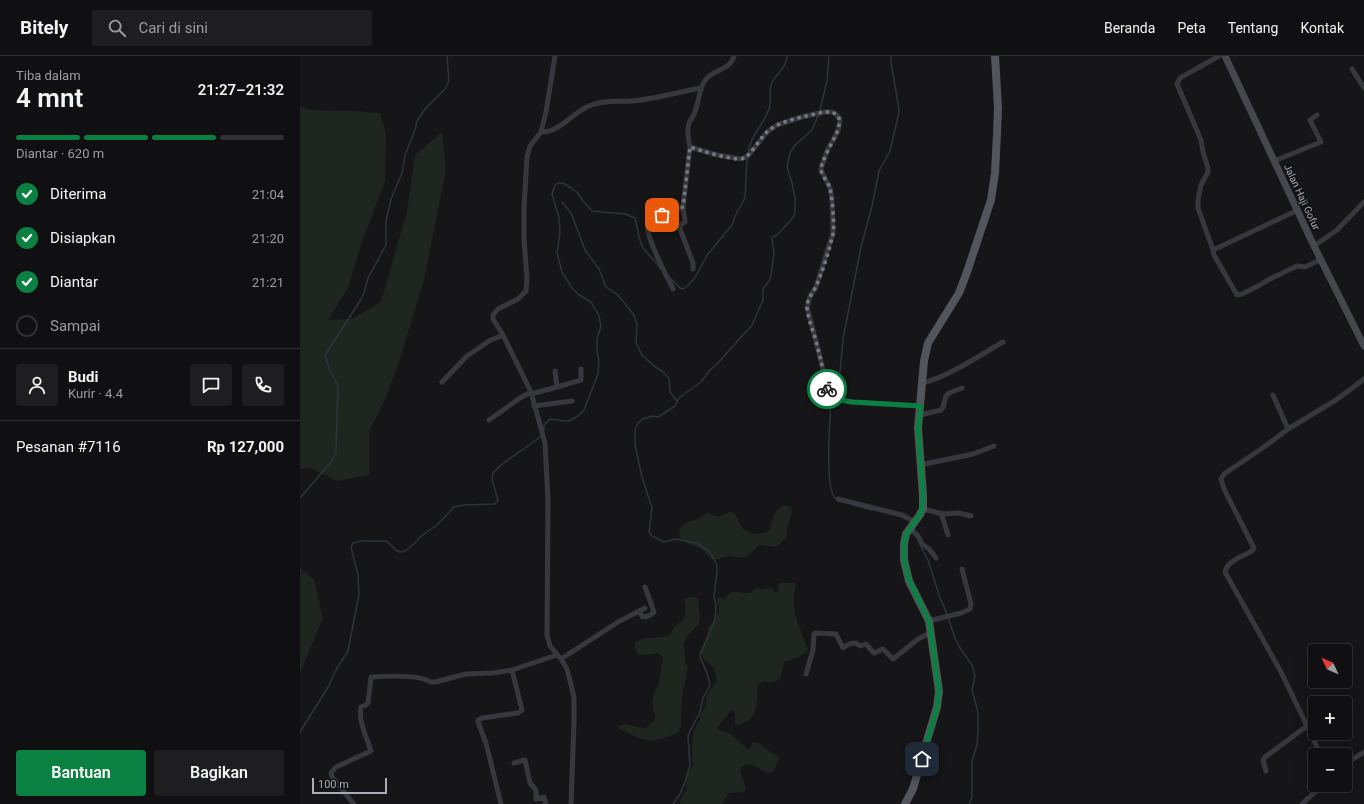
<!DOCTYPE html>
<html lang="id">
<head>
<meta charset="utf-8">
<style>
  body { margin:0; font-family:Roboto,sans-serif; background:#1e1e20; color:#f1f3f6; height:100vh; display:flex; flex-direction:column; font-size:15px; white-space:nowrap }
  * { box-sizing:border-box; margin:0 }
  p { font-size:13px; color:#9c9d9f }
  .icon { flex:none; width:22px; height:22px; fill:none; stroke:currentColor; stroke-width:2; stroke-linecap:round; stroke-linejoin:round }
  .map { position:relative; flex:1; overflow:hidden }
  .panel { display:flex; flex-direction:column; background:#101012; width:300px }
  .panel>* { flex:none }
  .needle { width:26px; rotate:314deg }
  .buttons { position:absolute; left:1008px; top:588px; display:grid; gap:8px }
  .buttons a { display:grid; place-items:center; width:44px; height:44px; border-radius:4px; background:#101012; box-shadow:0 4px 16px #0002,0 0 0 1px #303032; font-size:20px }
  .scale { position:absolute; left:12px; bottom:10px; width:75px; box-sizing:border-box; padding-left:4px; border:2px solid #a8adb8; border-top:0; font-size:11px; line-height:14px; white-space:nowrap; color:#a8adb8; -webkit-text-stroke:3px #111113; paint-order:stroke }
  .pin { position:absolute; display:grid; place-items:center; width:34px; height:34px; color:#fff; margin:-17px; border-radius:8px; box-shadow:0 2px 6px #0006 }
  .courier { position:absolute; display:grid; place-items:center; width:40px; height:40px; margin:-20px; border:3px solid #0b8043; border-radius:50%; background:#fff; color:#222; box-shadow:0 1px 5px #0007 }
  .summary em { font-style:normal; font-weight:600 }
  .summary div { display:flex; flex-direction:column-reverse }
  .summary { display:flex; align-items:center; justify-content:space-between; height:68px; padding:0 16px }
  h1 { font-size:26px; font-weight:600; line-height:30px }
  .bar { display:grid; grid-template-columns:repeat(4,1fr); gap:6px 4px; align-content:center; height:48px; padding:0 16px }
  .bar i { height:5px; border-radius:3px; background:#303032 }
  .bar .current { background:#0b8043 }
  .bar p { grid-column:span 4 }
  .line { display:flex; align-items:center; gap:10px; padding:0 16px; border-top:1px solid #303032 }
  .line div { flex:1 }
  .round { display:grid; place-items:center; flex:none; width:42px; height:42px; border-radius:4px; background:#1e1e20 }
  ol { padding:0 16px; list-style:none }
  li { display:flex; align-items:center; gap:12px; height:44px }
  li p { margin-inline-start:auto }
  li .icon { padding:4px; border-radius:50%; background:#0b8043; color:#fff; stroke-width:4 }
  li:last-child { color:#9c9d9f }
  li i { width:22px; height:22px; border:2px solid #303032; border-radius:50% }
  .action { display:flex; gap:8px; margin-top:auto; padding:8px 16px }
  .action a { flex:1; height:46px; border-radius:4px; background:#0b8043; color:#fff; font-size:16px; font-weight:600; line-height:46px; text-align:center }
  .action a+a { background:#1e1e20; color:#f1f3f6 }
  header { display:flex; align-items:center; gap:24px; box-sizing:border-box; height:56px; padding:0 20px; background:#101012; border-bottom:1px solid #303032 }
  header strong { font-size:19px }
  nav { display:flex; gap:22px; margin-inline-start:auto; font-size:14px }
  .search { width:280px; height:36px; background:#1e1e20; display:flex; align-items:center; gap:10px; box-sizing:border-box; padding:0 14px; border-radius:4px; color:#9c9d9f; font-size:15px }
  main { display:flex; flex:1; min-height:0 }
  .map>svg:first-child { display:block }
  .green { fill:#1e261f }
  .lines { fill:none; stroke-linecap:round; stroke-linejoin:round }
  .stream { stroke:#2c353c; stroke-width:1.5 }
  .street { stroke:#37383d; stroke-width:5 }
  .secondary { stroke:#45474d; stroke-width:7 }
  .primary { stroke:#53555c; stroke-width:8 }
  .done { stroke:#757880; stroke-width:4; stroke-dasharray:0 7.2 }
  .route { stroke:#0b8043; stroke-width:5 }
  .labels { text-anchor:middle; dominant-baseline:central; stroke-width:3; stroke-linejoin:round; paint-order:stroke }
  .street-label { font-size:10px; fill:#a8adb8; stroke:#111113 }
</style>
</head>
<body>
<header>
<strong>Bitely</strong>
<div class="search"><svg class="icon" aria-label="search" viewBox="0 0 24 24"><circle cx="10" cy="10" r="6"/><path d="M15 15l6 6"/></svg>Cari di sini</div>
<nav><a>Beranda</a><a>Peta</a><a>Tentang</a><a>Kontak</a></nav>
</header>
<main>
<section class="panel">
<div class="summary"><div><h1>4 mnt</h1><p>Tiba dalam</p></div><em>21:27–21:32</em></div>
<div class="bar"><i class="current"></i><i class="current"></i><i class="current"></i><i></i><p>Diantar · 620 m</p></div>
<ol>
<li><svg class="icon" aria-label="check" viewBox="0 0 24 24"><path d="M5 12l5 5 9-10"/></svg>Diterima<p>21:04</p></li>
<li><svg class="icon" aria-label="check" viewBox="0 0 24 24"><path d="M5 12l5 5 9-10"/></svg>Disiapkan<p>21:20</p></li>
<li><svg class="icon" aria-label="check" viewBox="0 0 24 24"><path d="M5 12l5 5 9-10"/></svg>Diantar<p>21:21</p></li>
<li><i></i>Sampai</li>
</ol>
<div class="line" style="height:72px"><a class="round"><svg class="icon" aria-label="person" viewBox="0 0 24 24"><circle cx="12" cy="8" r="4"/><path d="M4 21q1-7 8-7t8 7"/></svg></a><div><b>Budi</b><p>Kurir · 4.4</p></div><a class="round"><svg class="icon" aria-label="chat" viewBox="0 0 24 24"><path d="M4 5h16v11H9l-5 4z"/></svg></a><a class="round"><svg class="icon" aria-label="phone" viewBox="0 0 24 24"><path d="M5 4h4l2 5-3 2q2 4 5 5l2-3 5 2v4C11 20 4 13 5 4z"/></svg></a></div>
<div class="line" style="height:52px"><div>Pesanan #7116</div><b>Rp 127,000</b></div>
<div class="action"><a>Bantuan</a><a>Bagikan</a></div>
</section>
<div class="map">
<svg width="1064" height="748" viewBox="0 0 1064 748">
  <rect width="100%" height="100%" fill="#161618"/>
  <path class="green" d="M0 50 9 54 56 55 80 57 86 77 85 125 61 189 48 232 28 264 51 263 81 246 107 155 115 99 142 76 146 114 124 224 99 306 84 346 69 375V419L37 425 11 412 0 413Z
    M483 449 491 451 492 456 487 473 486 482 476 491 459 489 448 500 440 502 430 500 418 503H411L402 493 386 487 379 481 380 472 387 466 396 464 407 457C411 458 415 461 419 460 423 460 427 456 431 456 437 457 438 465 440 469 445 478 460 480 469 475 473 465 472 456 483 449Z
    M0 512 14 523 23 562 0 617Z
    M481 527H495L496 529C490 549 497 563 503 582 504 586 507 589 508 593 503 601 493 604 484 606L480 623 472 627 465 625 458 628C456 643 460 659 444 667 440 669 439 669 435 668V657L432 654 422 665 418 671 419 674 429 677 449 694 453 686C461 686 464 692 470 696 473 698 477 699 480 700L474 715 470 717H467L453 709 446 708 441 712 440 714 446 732 444 736 429 737 422 748H380L381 742 387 734 386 727 388 717 393 709 392 698 393 677 400 664V659L406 650V640L417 624 414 612 403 602 400 595 407 580 408 572 419 556V551L417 547 418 541 424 543C433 532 437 537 449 537L457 532 463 534C469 532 471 530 475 536H477L479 528Z
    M395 541 398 543 400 561 399 568 388 579 384 587 385 605 388 613 382 640 381 670 379 674 376 678 352 685 339 682 319 673 318 670C327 666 335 671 344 672H346L354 664 355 660 352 646 354 637 359 627 363 601 358 597 344 599 338 598 335 592V587C343 579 359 584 370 579 375 568 375 571 383 564L386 552 384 545 385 542Z"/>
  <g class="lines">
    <path class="stream" d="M520 54 527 25 529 0
      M448 97C451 78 463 70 469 53 472 45 468 34 472 26 477 17 487 11 487 0
      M262 146 271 157 285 194 299 213 306 231 318 239 334 259 337 269 336 287 342 299 355 311 362 315 369 322 370 336 377 345
      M370 222 380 232 383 233 387 230 394 223 408 198 432 169 435 160 445 142 447 103
      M534 341 540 316 543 283 551 242 561 191 572 150 579 115 590 95 599 56 598 47 591 7V0
      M532 344 531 346C530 362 524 435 536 443
      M244 374V369L250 363 264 365H269L278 360 284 354 298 318 299 304 297 295V283L301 270 299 260 291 246 279 239 272 232 262 216 257 197 260 177 259 162 252 138 255 129 258 127H263L271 132 278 137 283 145 292 155 325 158 335 162C338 172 338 185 344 193 350 201 356 205 361 214
      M0 442 32 405 36 396 38 330 29 312 25 299 60 245 64 237 68 222 86 189V165L91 143 102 117 105 99 115 74 117 65 125 53 145 33 149 25 147 0
      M553 449 572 454
      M620 489 628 504 640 542 645 553 655 582 660 592 672 609 675 620 672 634 678 656V675L677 689 672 705V741L669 748
      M0 676 28 631 37 612 48 595 59 538 58 519 51 492 53 487 61 485H86L96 494 100 496 105 495 113 489 120 481 138 468 154 451 164 449 195 448 198 444 192 424 193 417C207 401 227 393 242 379
      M373 748 380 738 385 726 390 709 388 679 400 656 403 642 410 629 407 617 400 601V599L415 564 416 549 414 541 417 516V509L409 495 396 487 375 483 364 486 352 480 349 476 352 452 342 421 335 389V373L339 366 343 363 353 360 358 361 375 350 380 341 401 326 409 315 417 308 452 269 463 244V233L469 225 471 220 474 197 472 182 477 179 491 164 494 160 495 156V142L492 127 487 111 490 97 495 89 512 74 518 60"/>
    <path class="street" d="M255 0 246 56 241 76 230 90 227 101 224 152V183L227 223 226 235 218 243 198 253 193 259V263L203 279 231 336 245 387 248 444 247 579 250 590 261 603 267 613 274 641V666L271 748
      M434 0C431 14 414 13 406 23 399 31 399 45 395 56 393 62 388 65 388 72 387 79 389 85 390 91L417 99 441 103 448 100 467 76 477 69 502 61 524 56H532L536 58 540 64 538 75 527 95 521 113 522 116 530 132 532 143 533 177 516 231 510 240 507 251 520 301 528 336 534 343 552 346 621 350
      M1052 13 1064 32
      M241 76C259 77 272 57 289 50 303 44 317 46 331 45 355 43 378 36 401 32
      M390 91 383 151 385 166 379 170 393 207V213
      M974 105 1021 86 1010 64 1017 59
      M998 154 913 194 914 199 937 239 942 238 960 229 968 224 997 210 1005 211 1022 203
      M1014 190 1037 174 1064 146
      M913 194 898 152V144L901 129 908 116V112L903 96 901 84 877 28 880 22 919 0
      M373 233C368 222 341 174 349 165 352 161 377 154 383 151
      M142 326 167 300 189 285 203 279
      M622 327C647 322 680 299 703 286
      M257 331 281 324V313
      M231 338 257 331 255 315
      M973 339 988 373
      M234 350 272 345
      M620 359 641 354 643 351 646 340 649 337 662 332
      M189 364 220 342 231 336
      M620 409 673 398 694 390
      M538 443 602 459 615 466
      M623 453 643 458 659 457 671 460
      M641 457 648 479
      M610 472 618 480 622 488 629 493 636 502
      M339 555 343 561C346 561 352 559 354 556L345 531
      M629 565 661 557 670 553 671 548 662 513
      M261 603 318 566 345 552
      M506 618 513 594 514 578 515 577 536 578 543 592 549 588 556 587 560 590 566 588 574 597 583 593 593 603 618 583 630 577
      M1021 699 981 616 925 516C927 505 943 500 952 495L954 492 924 433 921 423 924 418 964 391 988 373 1036 344 1064 323
      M214 707 225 704 230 727 236 734V743L244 741 246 748
      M1045 708 1064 696
      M966 715 963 704 965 701 1007 670
      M54 748 32 721 31 717 36 711 71 695C67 682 58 665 61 651L66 649 68 647 71 621C86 620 119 618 130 626H135L166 618 193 617 212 614 257 599
      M201 748 186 687 178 666V664L182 662 218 657 222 654 212 614
      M1002 748 1016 735 1021 729"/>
    <path class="secondary" d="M925 0 1014 190 1064 290"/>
    <path class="primary" d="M605 748 613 733 625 691 637 651 639 635 629 565 609 525 604 504V488L606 478 619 460 623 453V439L618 372 624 305 628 287 659 237 667 216 691 144 695 117 697 78 698 52 695 0"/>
  </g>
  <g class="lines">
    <path class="done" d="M362 159 383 151 390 91C400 94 435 106 444 102 450 100 461 81 468 75 481 64 507 60 524 56 560 54 522 96 521 113 521 119 528 126 530 132 532 142 535 169 533 178 530 192 522 218 516 230 513 238 506 244 507 252 508 263 513 274 516 285 520 301 524 317 527 333"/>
    <path class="route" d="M527 333 528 337 534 343 552 346 621 350 618 372 623 439 622 453 619 460 606 478 604 488V504L609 524 629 565 639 635 637 651 622 703"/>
  </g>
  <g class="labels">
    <g class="street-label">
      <text transform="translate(1002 141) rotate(65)">Jalan Haji Gofur</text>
    </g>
  </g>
</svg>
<div class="buttons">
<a><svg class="needle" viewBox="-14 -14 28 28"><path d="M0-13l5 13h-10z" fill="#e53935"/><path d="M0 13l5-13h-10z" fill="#9c9d9f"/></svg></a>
<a>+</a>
<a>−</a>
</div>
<div class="scale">100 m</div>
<div class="pin" style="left:362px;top:159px;background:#ea580c"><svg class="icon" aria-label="bag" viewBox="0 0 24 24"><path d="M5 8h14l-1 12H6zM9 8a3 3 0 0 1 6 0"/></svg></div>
<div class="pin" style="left:622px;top:703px;background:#1f2937"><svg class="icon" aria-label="home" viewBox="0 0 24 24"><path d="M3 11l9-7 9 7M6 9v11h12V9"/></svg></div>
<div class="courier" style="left:527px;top:333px"><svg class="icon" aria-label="bike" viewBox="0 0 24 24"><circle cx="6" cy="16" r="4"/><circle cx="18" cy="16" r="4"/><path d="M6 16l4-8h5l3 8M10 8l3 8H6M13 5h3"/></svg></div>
</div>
</main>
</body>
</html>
